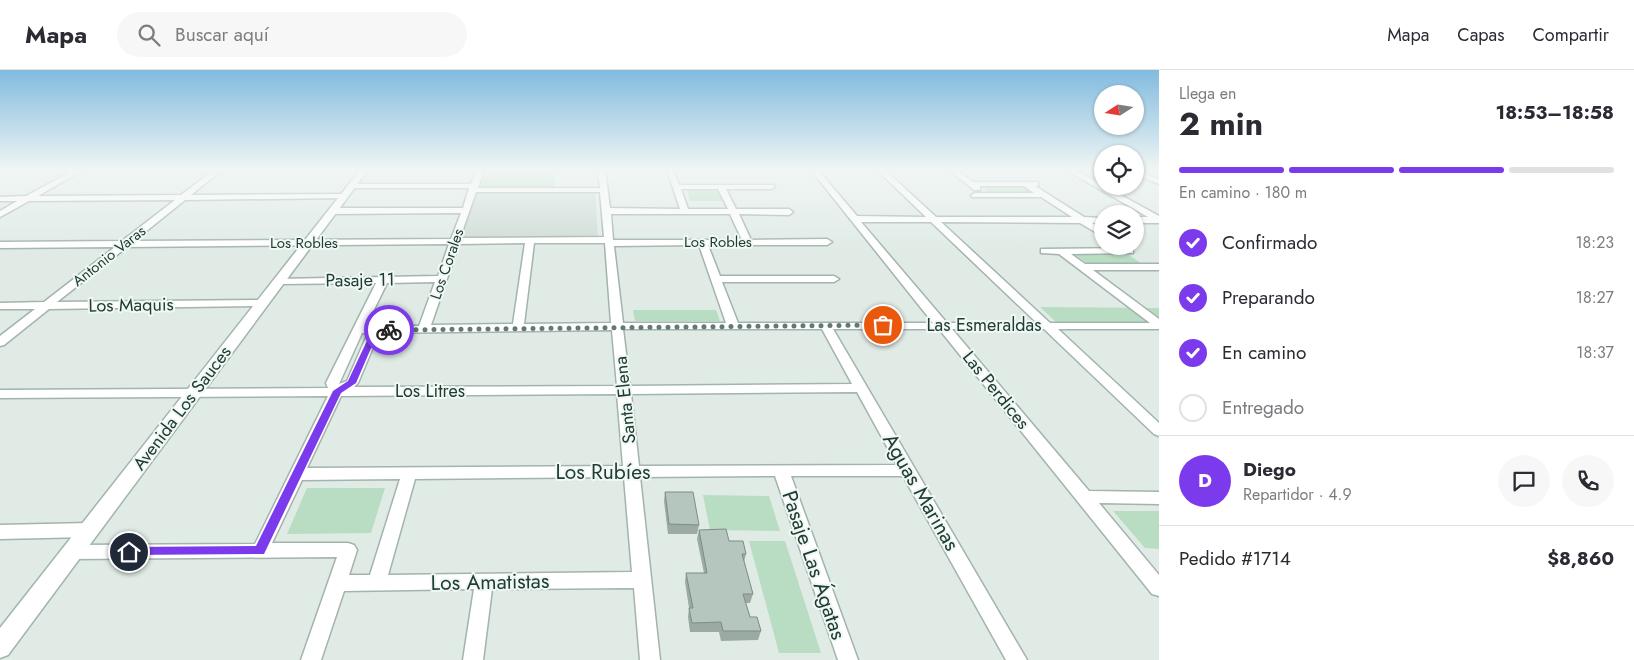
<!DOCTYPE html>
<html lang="es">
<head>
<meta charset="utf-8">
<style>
  body { margin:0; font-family:Jost,sans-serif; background:#f7f7f7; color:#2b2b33; height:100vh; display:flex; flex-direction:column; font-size:19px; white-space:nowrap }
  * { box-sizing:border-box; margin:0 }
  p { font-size:16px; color:#7c7c81 }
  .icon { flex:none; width:28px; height:28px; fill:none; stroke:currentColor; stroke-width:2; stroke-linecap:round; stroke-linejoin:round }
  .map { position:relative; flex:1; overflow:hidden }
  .sheet { display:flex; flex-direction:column; background:#fff; width:475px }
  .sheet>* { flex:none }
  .needle { width:32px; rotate:258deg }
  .buttons { position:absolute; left:1094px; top:15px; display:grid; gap:10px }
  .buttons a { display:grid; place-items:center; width:50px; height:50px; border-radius:50%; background:#fff; box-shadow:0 1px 4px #0004; font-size:25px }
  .pin { position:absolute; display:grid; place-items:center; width:42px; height:42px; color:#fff; margin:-21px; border:2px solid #fff; border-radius:50%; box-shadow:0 1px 5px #0007 }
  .courier { position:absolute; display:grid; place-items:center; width:50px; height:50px; margin:-25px; border:4px solid #7c3aed; border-radius:50%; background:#fff; color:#222; box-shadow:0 1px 6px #0007 }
  .head em { font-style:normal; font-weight:700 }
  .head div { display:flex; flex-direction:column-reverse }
  .head { display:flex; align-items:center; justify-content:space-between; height:85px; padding:0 20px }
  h1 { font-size:32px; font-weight:700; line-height:38px }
  .bar { display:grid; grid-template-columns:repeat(4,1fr); gap:8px 5px; align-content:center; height:60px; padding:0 20px }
  .bar i { height:6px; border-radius:4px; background:#e1e1e2 }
  .bar .selected { background:#7c3aed }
  .bar p { grid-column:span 4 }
  .line { display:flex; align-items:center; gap:12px; padding:0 20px; border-top:1px solid #e1e1e2 }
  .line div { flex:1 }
  .round { display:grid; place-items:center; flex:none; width:52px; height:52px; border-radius:26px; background:#f7f7f7 }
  ol { padding:0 20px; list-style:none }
  li { display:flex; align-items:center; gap:15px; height:55px }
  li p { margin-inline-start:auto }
  li .icon { padding:5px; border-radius:50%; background:#7c3aed; color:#fff; stroke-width:4 }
  li:last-child { color:#7c7c81 }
  li i { width:28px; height:28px; border:2px solid #e1e1e2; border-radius:50% }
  header { display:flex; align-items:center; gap:30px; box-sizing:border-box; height:70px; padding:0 25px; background:#fff; border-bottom:1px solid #e1e1e2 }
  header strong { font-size:24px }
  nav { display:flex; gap:28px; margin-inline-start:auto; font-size:18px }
  .search { width:350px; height:45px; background:#f7f7f7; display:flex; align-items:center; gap:12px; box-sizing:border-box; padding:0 18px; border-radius:28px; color:#7c7c81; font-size:19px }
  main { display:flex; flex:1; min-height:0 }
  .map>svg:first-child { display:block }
  .built { fill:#cedbd5 }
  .green { fill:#b8ddc2 }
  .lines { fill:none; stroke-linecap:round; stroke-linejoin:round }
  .minor-casing { stroke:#a3b3ad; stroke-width:3 }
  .tertiary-casing { stroke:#a3b3ad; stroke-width:3 }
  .minor { fill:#fff; fill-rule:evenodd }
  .tertiary { fill:#fff; fill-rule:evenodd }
  .wall { fill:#9caaa4 }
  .building { fill:#b5c6bf; stroke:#7f8b86 }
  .route { fill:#7c3aed }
  .done { stroke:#647972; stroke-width:5; stroke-dasharray:0 9 }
  .labels { text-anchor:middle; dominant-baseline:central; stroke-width:4; stroke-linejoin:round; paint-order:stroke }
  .far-street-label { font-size:15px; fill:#213c34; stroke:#f0f8f4 }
  .street-label { font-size:18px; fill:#213c34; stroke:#f0f8f4 }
  .near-street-label { font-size:21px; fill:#213c34; stroke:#f0f8f4 }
</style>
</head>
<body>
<header>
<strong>Mapa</strong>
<div class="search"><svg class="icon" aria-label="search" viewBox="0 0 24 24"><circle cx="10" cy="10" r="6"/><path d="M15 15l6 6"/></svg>Buscar aquí</div>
<nav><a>Mapa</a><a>Capas</a><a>Compartir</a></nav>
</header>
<main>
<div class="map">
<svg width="1159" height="590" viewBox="0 0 1159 590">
  <rect width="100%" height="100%" fill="#e0ebe6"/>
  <path class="built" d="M476 122H595L598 167H461Z"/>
  <path class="green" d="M484 100H555L554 119H478Z
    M982 117H1025L1033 122H989Z
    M687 120H718L722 131H690Z
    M1076 185H1129L1141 193H1087Z
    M1040 237 1159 238V252H1056Z
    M633 240H716L720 251H635Z
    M307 418H385L371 463 287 464Z
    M703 425 769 426 780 461 710 460Z
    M1113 441H1159V479L1145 478Z
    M749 471H785L821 583H779Z"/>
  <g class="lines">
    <defs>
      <path id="minor" d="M74 100H83L38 126 181 125 214 100H222L191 125 344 124 348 126 344 128 185 130 134 171 451 169 461 143 333 144 329 141 333 138H463L469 118H351L347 116 351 114H471L477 100H484L478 118H600L598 100H605L610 138 680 139 667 100H673L679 115H774L775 117 771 119H726L736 139H789L793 142 789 145 739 144 751 170 827 169 832 172 827 175H708L720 206H834L839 209 834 212H722L738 253H933L811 100H818L857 146 926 147 877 100H885L936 147H1072L1041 127H972L971 125 975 123H1034L1024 116H980V120H974L949 100H957L973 112H1038V116H1035L1084 147 1102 148V152L1092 153 1102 159V166L1080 153 941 152 1050 253H1150L1059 184 1041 183V179L1130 178 1133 179V183L1071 184 1085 194H1159V200H1093L1159 249V259H1058L1159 353V366L1154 364 1044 259H952L1089 421 1159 422V434L1099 433 1159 505V526L1152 524 939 259H833L1027 590H1006L903 406H791L858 590H838L775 406 640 407 660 590H640L634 518 492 519 483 590H463L474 519 344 521 321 590H301L337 487 73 489 67 487 64 482 67 477 73 475 255 474 328 326 0 328V320L328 318 326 313 376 213 279 214 275 213V209L438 206 449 174 127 177 57 232 262 230 267 233 262 236 49 239 4 275 0 276V266L35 239H0V233L44 232 115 177 0 178V172L122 171 175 130 29 131 0 147V141L17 131H0V127L26 126ZM681 119H718L728 139H688ZM476 122H600L604 167 460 168ZM611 144H730L742 170H613ZM861 152H931L1037 253H947ZM525 173 513 254 431 255 459 174ZM534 173H605L611 253 524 254ZM699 175 726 253H623L614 176ZM435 212 419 256H366L387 213ZM623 259H822L852 314 630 316ZM612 260 617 316 354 317 358 313 379 263ZM362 263H368L347 311 339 314ZM857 322 897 395 639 396 631 324ZM617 324 623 396 307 398 341 326ZM624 407 632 502 388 505 415 409ZM400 409 370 505H349L357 480 354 475 348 473H272L302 410Z
        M1066 100H1075L1159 146V153H1135V147H1148Z
        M1135 100 1159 109V114L1135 104Z
        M89 453 95 455 97 460 95 465 89 467 0 469V455Z"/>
      <path id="tertiary" d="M360 100H368L8 585 0 588V558Z"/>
    </defs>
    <use href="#minor" class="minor-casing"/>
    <use href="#tertiary" class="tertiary-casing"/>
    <use href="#minor" class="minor"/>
    <use href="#tertiary" class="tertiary"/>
  </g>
  <path class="wall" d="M665 422 699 455 697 464H668L664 431Z
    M699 460 729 471 746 484 744 492 753 524 750 533H746L750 547 761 561 758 570 721 571 719 562H690L688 547 689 538 685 512 686 503H704L697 469Z"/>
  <path class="building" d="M665 422H693L699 455 669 454Z
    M726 459 729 471H743L746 484H742L753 524H743L750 547H757L761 561H723L721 552 692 553 689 538H693L686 503H707L699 460Z"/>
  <linearGradient id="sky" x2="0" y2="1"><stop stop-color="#81bbdf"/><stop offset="0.55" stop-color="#f1f6f4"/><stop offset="1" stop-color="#f1f6f4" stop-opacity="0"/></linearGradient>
  <rect width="1159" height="182" fill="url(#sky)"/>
  <path class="route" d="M373 258H389L392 260 378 262 356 313 341 323 264 484 125 485V478L129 477 256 476 333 321 348 311Z"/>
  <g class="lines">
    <path class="done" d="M389 260 883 255"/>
  </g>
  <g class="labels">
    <g class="far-street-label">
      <text x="718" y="172">Los Robles</text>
      <text x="304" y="173">Los Robles</text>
      <text transform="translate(109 186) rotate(-38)">Antonio Varas</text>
      <text transform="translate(447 194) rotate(-71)">Los Corales</text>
    </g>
    <g class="street-label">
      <text transform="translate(360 210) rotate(-1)">Pasaje 11</text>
      <text transform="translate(131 235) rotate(-1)">Los Maquis</text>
      <text x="984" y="255">Las Esmeraldas</text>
      <text transform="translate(996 320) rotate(51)">Las Perdices</text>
      <text x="430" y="321">Los Litres</text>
      <text transform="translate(625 330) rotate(-96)">Santa Elena</text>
      <text transform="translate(182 338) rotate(-53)">Avenida Los Sauces</text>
    </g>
    <g class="near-street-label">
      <text x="603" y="402">Los Rubíes</text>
      <text transform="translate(921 422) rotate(60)">Aguas Marinas</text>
      <text transform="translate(814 495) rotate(71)">Pasaje Las Ágatas</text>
      <text transform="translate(490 512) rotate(-1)">Los Amatistas</text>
    </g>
  </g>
</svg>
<div class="buttons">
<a><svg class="needle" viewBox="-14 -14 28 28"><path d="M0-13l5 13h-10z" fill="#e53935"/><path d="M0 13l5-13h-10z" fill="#7c7c81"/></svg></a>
<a><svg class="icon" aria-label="locate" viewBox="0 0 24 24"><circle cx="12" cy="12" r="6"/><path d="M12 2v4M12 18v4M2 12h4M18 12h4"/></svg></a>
<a><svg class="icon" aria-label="layers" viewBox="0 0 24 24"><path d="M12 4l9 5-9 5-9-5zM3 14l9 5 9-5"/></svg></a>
</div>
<div class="pin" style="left:883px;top:255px;background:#ea580c"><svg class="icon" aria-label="bag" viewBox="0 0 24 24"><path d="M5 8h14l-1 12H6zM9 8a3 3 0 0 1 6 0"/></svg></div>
<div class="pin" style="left:129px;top:482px;background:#1f2937"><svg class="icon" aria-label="home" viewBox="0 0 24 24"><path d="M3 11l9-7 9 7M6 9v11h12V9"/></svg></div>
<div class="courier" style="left:389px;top:260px"><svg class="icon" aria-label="bike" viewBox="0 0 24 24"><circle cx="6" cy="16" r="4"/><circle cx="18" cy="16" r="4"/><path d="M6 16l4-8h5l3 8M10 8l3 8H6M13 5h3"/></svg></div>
</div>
<section class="sheet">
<div class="head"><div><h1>2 min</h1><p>Llega en</p></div><em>18:53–18:58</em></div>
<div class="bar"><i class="selected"></i><i class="selected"></i><i class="selected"></i><i></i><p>En camino · 180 m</p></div>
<ol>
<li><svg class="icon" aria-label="check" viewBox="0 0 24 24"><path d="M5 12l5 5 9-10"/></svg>Confirmado<p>18:23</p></li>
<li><svg class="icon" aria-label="check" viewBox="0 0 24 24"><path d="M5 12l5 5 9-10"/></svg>Preparando<p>18:27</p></li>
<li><svg class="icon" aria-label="check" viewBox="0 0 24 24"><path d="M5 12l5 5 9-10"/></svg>En camino<p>18:37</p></li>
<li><i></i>Entregado</li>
</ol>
<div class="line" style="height:90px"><b class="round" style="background:#7c3aed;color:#fff">D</b><div><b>Diego</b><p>Repartidor · 4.9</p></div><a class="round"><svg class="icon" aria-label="chat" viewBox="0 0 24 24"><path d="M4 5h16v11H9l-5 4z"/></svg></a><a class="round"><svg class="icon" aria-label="phone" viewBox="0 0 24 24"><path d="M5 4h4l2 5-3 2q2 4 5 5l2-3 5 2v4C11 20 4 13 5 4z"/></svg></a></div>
<div class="line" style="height:65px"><div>Pedido #1714</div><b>$8,860</b></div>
</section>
</main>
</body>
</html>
